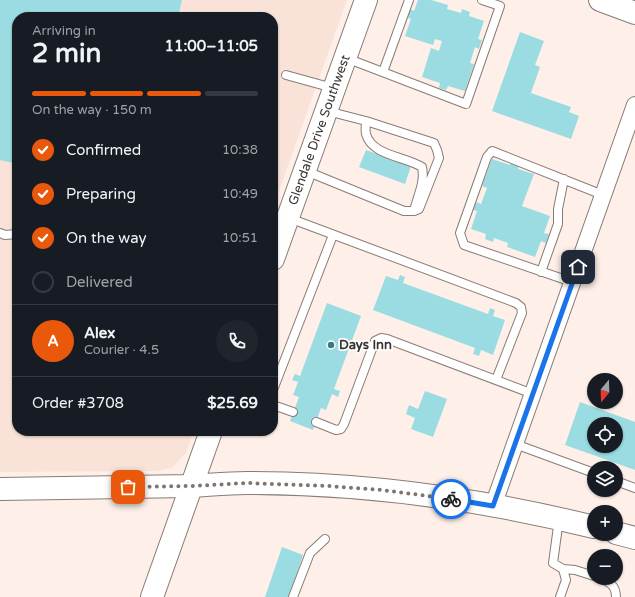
<!DOCTYPE html>
<html lang="en">
<head>
<meta charset="utf-8">
<style>
  body { margin:0; font-family:"Varela Round",sans-serif; background:#20242c; color:#f1f3f6; height:100vh; display:flex; flex-direction:column; font-size:15px; white-space:nowrap }
  * { box-sizing:border-box; margin:0 }
  p { font-size:13px; color:#9ea1a6 }
  .icon { flex:none; width:22px; height:22px; fill:none; stroke:currentColor; stroke-width:2; stroke-linecap:round; stroke-linejoin:round }
  .map { position:relative; flex:1; overflow:hidden }
  .details { position:absolute; left:12px; top:12px; width:266px; height:424px; display:flex; flex-direction:column; background:#171b24; border-radius:16px; box-shadow:0 1px 3px #0004 }
  .details>* { flex:none }
  .needle { width:26px; rotate:199deg }
  .tools { position:absolute; left:587px; top:373px; display:grid; gap:8px }
  .tools a { display:grid; place-items:center; width:36px; height:36px; border-radius:50%; background:#171b24; box-shadow:0 1px 3px #0004; font-size:20px }
  .pin { position:absolute; display:grid; place-items:center; width:34px; height:34px; color:#fff; margin:-17px; border-radius:8px; box-shadow:0 2px 6px #0006 }
  .courier { position:absolute; display:grid; place-items:center; width:40px; height:40px; margin:-20px; border:3px solid #1a73e8; border-radius:50%; background:#fff; color:#222; box-shadow:0 1px 5px #0007 }
  .summary em { font-style:normal; font-weight:700 }
  .summary div { display:flex; flex-direction:column-reverse }
  .summary { display:flex; align-items:center; justify-content:space-between; height:68px; padding:0 20px }
  h1 { font-size:26px; font-weight:700; line-height:30px }
  .bar { display:grid; grid-template-columns:repeat(4,1fr); gap:6px 4px; align-content:center; height:48px; padding:0 20px }
  .bar i { height:5px; border-radius:3px; background:#363941 }
  .bar .active { background:#ea580c }
  .bar p { grid-column:span 4 }
  .line { display:flex; align-items:center; gap:10px; padding:0 20px; border-top:1px solid #363941 }
  .line div { flex:1 }
  .round { display:grid; place-items:center; flex:none; width:42px; height:42px; border-radius:21px; background:#20242c }
  ol { padding:0 20px; list-style:none }
  li { display:flex; align-items:center; gap:12px; height:44px }
  li p { margin-inline-start:auto }
  li .icon { padding:4px; border-radius:50%; background:#ea580c; color:#fff; stroke-width:4 }
  li:last-child { color:#9ea1a6 }
  li i { width:22px; height:22px; border:2px solid #363941; border-radius:50% }
  .map>svg:first-child { display:block }
  .built { fill:#f9e3d9 }
  .building { fill:#9adce1; fill-rule:evenodd }
  .lines { fill:none; stroke-linecap:round; stroke-linejoin:round }
  .lane-casing { stroke:#887c75; stroke-width:10 }
  .street-casing { stroke:#887c75; stroke-width:18 }
  .secondary-casing { stroke:#887c75; stroke-width:24 }
  .lane { stroke:#fff; stroke-width:8 }
  .street { stroke:#fff; stroke-width:16 }
  .secondary { stroke:#fff; stroke-width:22 }
  .done { stroke:#7d7571; stroke-width:4; stroke-dasharray:0 7.2 }
  .route { stroke:#1a73e8; stroke-width:5 }
  .poi-dot { fill:#337c81; stroke:#fff; stroke-width:1.5 }
  .labels { text-anchor:middle; dominant-baseline:central; stroke-width:3.5; stroke-linejoin:round; paint-order:stroke }
  .street-label { font-size:13px; fill:#383330; stroke:#fff }
  .poi-label { font-size:13px; font-weight:bold; fill:#383330; stroke:#fff; text-anchor:start }
</style>
</head>
<body>
<div class="map">
<svg width="635" height="597" viewBox="0 0 635 597">
  <rect width="100%" height="100%" fill="#fef0e9"/>
  <path class="built" d="M0 0H347L273 208V17H17V431H194L186 453 172 468 157 471 0 472Z"/>
  <path class="building" d="M0 0H182L178 17H101L83 12 82 17H17V164L0 160Z
    M418 0H431L448 5 447 9 461 13 462 9 470 12 469 16 484 21 478 39 482 40 479 49 475 47 470 63 474 64 465 91 448 86 446 90 439 88 440 83 422 77 431 48 439 51 442 41 435 39 433 45 405 36 411 19 408 18 410 9 414 11Z
    M520 32 544 41 535 65 540 67 531 93 571 107 569 112 579 116 571 139 492 111Z
    M366 150 411 166 405 184 359 167Z
    M492 159 510 165 511 162 519 165 518 169 534 174 522 206 550 216 544 233 549 234 546 243 541 241 535 257 507 247 508 243 494 238 493 242 485 239 486 234 471 229 477 211 473 210 476 202 481 204 487 188 482 186Z
    M400 275 405 277 403 283 488 314 490 308 495 310 493 316 505 320 493 355 481 350 479 356 473 354 475 348 373 310 386 276 398 280Z
    M327 303 361 316 334 389 340 391 338 397 332 394 326 410 321 408 313 430 290 421 299 397 293 395 298 382 292 380 295 374 300 376Z
    M425 391 447 399 433 437 411 429 415 418 406 414 409 405 418 409Z
    M580 402 635 422V470L565 445ZM594 424H616V446H594Z
    M282 547 303 555 289 597H265Z"/>
  <g class="lines">
    <defs>
      <path id="lane" d="M346 58 466 104 500 6 482 0
        M383 72 409 0
        M286 75 333 88
        M366 121C366 125 365 130 366 134 372 156 405 156 422 167 425 181 419 193 415 207
        M306 171 404 211H414L419 209 439 158 437 150 434 143 366 121 327 111
        M289 218 516 303 521 307 522 313 496 380
        M0 233 5 235 17 234
        M541 272 558 224V209L564 179
        M572 282 464 245 460 233 487 157 492 151 603 195
        M273 390 333 235
        M273 405 293 412
        M316 422 336 430 341 429 344 424 375 341 381 338 387 339 533 394
        M515 444 594 473
        M616 481 635 488
        M559 519 553 563 563 569 566 580 560 597
        M563 569 575 570 594 576
        M600 578C610 582 616 586 616 597
        M293 597 310 553 325 539"/>
      <path id="street" d="M493 506 635 105"/>
      <g id="secondary">
        <path d="M600 0 635 13"/>
        <path id="s1" d="M273 259 366 0"/>
        <path d="M0 489C63 488 127 487 190 486 209 485 228 483 247 483 364 483 481 499 594 527"/>
        <path d="M616 533 635 538"/>
        <path d="M152 597 211 431"/>
      </g>
    </defs>
    <use href="#lane" class="lane-casing"/>
    <use href="#street" class="street-casing"/>
    <use href="#secondary" class="secondary-casing"/>
    <use href="#lane" class="lane"/>
    <use href="#street" class="street"/>
    <use href="#secondary" class="secondary"/>
  </g>
  <g class="lines">
    <path class="done" d="M128 487 192 486 247 483 328 486 382 490 451 499"/>
    <path class="route" d="M451 499 493 506 578 267"/>
  </g>
  <circle class="poi-dot" cx="331" cy="345" r="4"/>
  <g class="labels">
    <g class="street-label">
      <text stroke="none"><textPath href="#s1" startOffset="137">Glendale Drive Southwest</textPath></text>
    </g>
    <g class="poi-label">
      <text x="339" y="345">Days Inn</text>
    </g>
  </g>
</svg>
<div class="tools">
<a><svg class="needle" viewBox="-14 -14 28 28"><path d="M0-13l5 13h-10z" fill="#e53935"/><path d="M0 13l5-13h-10z" fill="#9ea1a6"/></svg></a>
<a><svg class="icon" aria-label="locate" viewBox="0 0 24 24"><circle cx="12" cy="12" r="6"/><path d="M12 2v4M12 18v4M2 12h4M18 12h4"/></svg></a>
<a><svg class="icon" aria-label="layers" viewBox="0 0 24 24"><path d="M12 4l9 5-9 5-9-5zM3 14l9 5 9-5"/></svg></a>
<a>+</a>
<a>−</a>
</div>
<div class="pin" style="left:128px;top:487px;background:#ea580c"><svg class="icon" aria-label="bag" viewBox="0 0 24 24"><path d="M5 8h14l-1 12H6zM9 8a3 3 0 0 1 6 0"/></svg></div>
<div class="pin" style="left:578px;top:267px;background:#1f2937"><svg class="icon" aria-label="home" viewBox="0 0 24 24"><path d="M3 11l9-7 9 7M6 9v11h12V9"/></svg></div>
<div class="courier" style="left:451px;top:499px"><svg class="icon" aria-label="bike" viewBox="0 0 24 24"><circle cx="6" cy="16" r="4"/><circle cx="18" cy="16" r="4"/><path d="M6 16l4-8h5l3 8M10 8l3 8H6M13 5h3"/></svg></div>
<section class="details">
<div class="summary"><div><h1>2 min</h1><p>Arriving in</p></div><em>11:00–11:05</em></div>
<div class="bar"><i class="active"></i><i class="active"></i><i class="active"></i><i></i><p>On the way · 150 m</p></div>
<ol>
<li><svg class="icon" aria-label="check" viewBox="0 0 24 24"><path d="M5 12l5 5 9-10"/></svg>Confirmed<p>10:38</p></li>
<li><svg class="icon" aria-label="check" viewBox="0 0 24 24"><path d="M5 12l5 5 9-10"/></svg>Preparing<p>10:49</p></li>
<li><svg class="icon" aria-label="check" viewBox="0 0 24 24"><path d="M5 12l5 5 9-10"/></svg>On the way<p>10:51</p></li>
<li><i></i>Delivered</li>
</ol>
<div class="line" style="height:72px"><b class="round" style="background:#ea580c;color:#fff">A</b><div><b>Alex</b><p>Courier · 4.5</p></div><a class="round"><svg class="icon" aria-label="phone" viewBox="0 0 24 24"><path d="M5 4h4l2 5-3 2q2 4 5 5l2-3 5 2v4C11 20 4 13 5 4z"/></svg></a></div>
<div class="line" style="height:52px"><div>Order #3708</div><b>$25.69</b></div>
</section>
</div>
</body>
</html>
